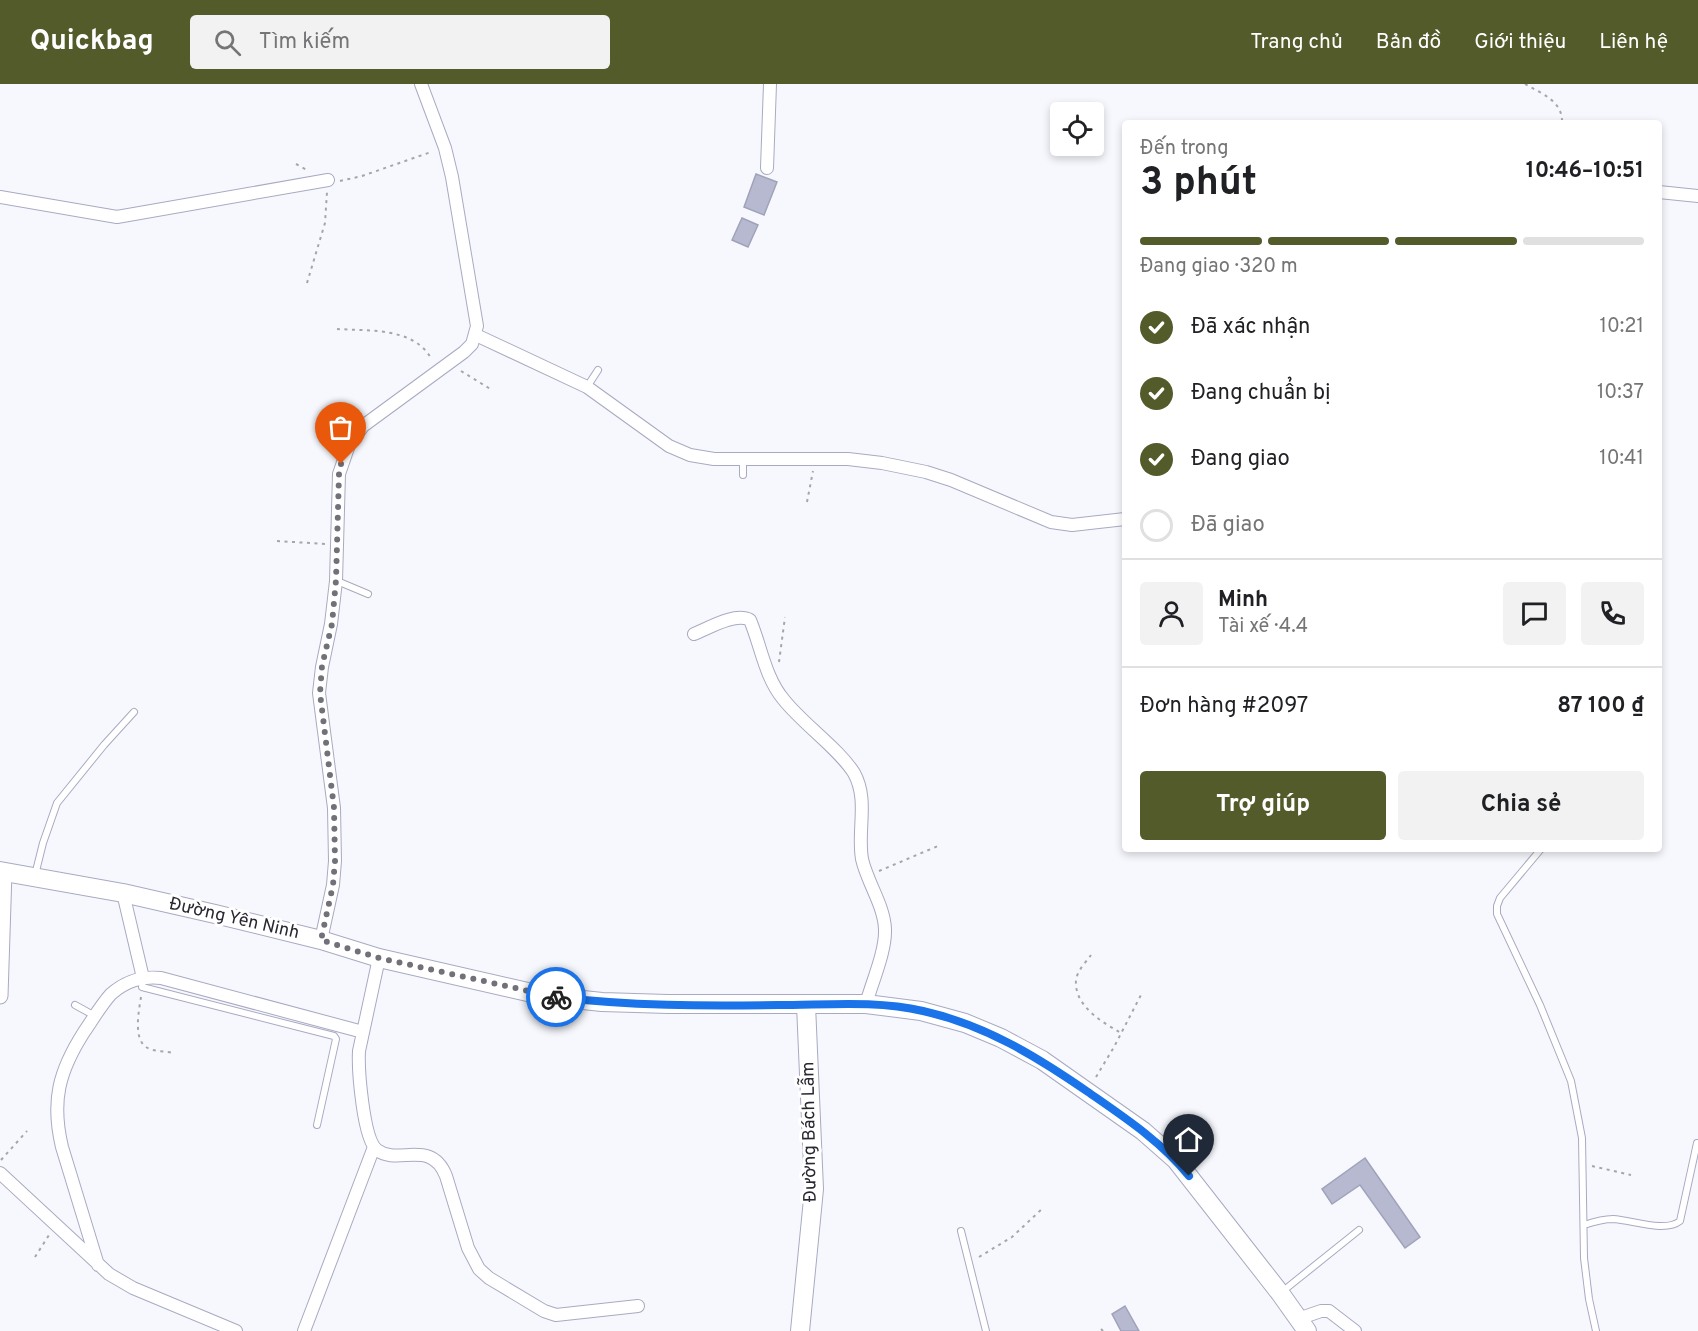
<!DOCTYPE html>
<html lang="vi">
<head>
<meta charset="utf-8">
<style>
  body { margin:0; font-family:Overpass,sans-serif; background:#f2f2f2; color:#202124; height:100vh; display:flex; flex-direction:column; font-size:22px; white-space:nowrap }
  * { box-sizing:border-box; margin:0 }
  p { font-size:20px; color:#757577 }
  .icon { flex:none; width:33px; height:33px; fill:none; stroke:currentColor; stroke-width:2; stroke-linecap:round; stroke-linejoin:round }
  .map { position:relative; flex:1; overflow:hidden }
  .drawer { position:absolute; left:1122px; top:36px; width:540px; height:732px; display:flex; flex-direction:column; background:#fff; border-radius:6px; box-shadow:0 3px 9px #0003 }
  .drawer>* { flex:none }
  .tools { position:absolute; left:1050px; top:18px; display:grid; gap:12px }
  .tools a { display:grid; place-items:center; width:54px; height:54px; border-radius:6px; background:#fff; box-shadow:0 3px 9px #0003; font-size:30px }
  .pin { position:absolute; display:grid; place-items:center; width:51px; height:51px; color:#fff; margin:-62px -26px; border-radius:50% 50% 50% 0; rotate:-45deg; box-shadow:0 0 6px #0007 }
  .pin .icon { rotate:45deg }
  .courier { position:absolute; display:grid; place-items:center; width:60px; height:60px; margin:-30px; border:4px solid #1a73e8; border-radius:50%; background:#fff; color:#222; box-shadow:0 2px 8px #0007 }
  .headline em { font-style:normal; font-weight:700 }
  .headline div { display:flex; flex-direction:column-reverse }
  .headline { display:flex; align-items:center; justify-content:space-between; height:102px; padding:0 18px }
  h1 { font-size:39px; font-weight:700; line-height:45px }
  .bar { display:grid; grid-template-columns:repeat(4,1fr); gap:9px 6px; align-content:center; height:72px; padding:0 18px }
  .bar i { height:8px; border-radius:4px; background:#e0e0e0 }
  .bar .current { background:#545b2a }
  .bar p { grid-column:span 4 }
  .line { display:flex; align-items:center; gap:15px; padding:0 18px; border-top:2px solid #e0e0e0 }
  .line div { flex:1 }
  .round { display:grid; place-items:center; flex:none; width:63px; height:63px; border-radius:6px; background:#f2f2f2 }
  ol { padding:0 18px; list-style:none }
  li { display:flex; align-items:center; gap:18px; height:66px }
  li p { margin-inline-start:auto }
  li .icon { padding:6px; border-radius:50%; background:#545b2a; color:#fff; stroke-width:4 }
  li:last-child { color:#757577 }
  li i { width:33px; height:33px; border:3px solid #e0e0e0; border-radius:50% }
  .action { display:flex; gap:12px; margin-top:auto; padding:12px 18px }
  .action a { flex:1; height:69px; border-radius:6px; background:#545b2a; color:#fff; font-size:24px; font-weight:700; line-height:69px; text-align:center }
  .action a+a { background:#f2f2f2; color:#202124 }
  header { display:flex; align-items:center; gap:36px; box-sizing:border-box; height:84px; padding:0 30px; background:#545b2a; color:#fff }
  header strong { font-size:28px }
  nav { display:flex; gap:33px; margin-inline-start:auto; font-size:21px }
  .search { width:420px; height:54px; background:#f2f2f2; display:flex; align-items:center; gap:15px; box-sizing:border-box; padding:0 21px; border-radius:6px; color:#757577; font-size:22px }
  .map>svg:first-child { display:block }
  .building { fill:#b7b9d1; stroke:#a0a2ba; stroke-width:1.5 }
  .lines { fill:none; stroke-linecap:round; stroke-linejoin:round }
  .service-casing { stroke:#a8aac2; stroke-width:8 }
  .minor-casing { stroke:#a8aac2; stroke-width:14 }
  .tertiary-casing { stroke:#a8aac2; stroke-width:17 }
  .primary-casing { stroke:#a8aac2; stroke-width:20 }
  .path { stroke:#a5a5ac; stroke-width:2; stroke-dasharray:3 4.5; stroke-linecap:butt }
  .service { stroke:#fff; stroke-width:6 }
  .minor { stroke:#fff; stroke-width:12 }
  .tertiary { stroke:#fff; stroke-width:15 }
  .primary { stroke:#fff; stroke-width:18 }
  .done { stroke:#707179; stroke-width:6; stroke-dasharray:0 10.8 }
  .route { stroke:#1a73e8; stroke-width:8 }
  .labels { text-anchor:middle; dominant-baseline:central; stroke-width:6; stroke-linejoin:round; paint-order:stroke }
  .street-label { font-size:18px; fill:#282832; stroke:#fff }
</style>
</head>
<body>
<header>
<strong>Quickbag</strong>
<div class="search"><svg class="icon" aria-label="search" viewBox="0 0 24 24"><circle cx="10" cy="10" r="6"/><path d="M15 15l6 6"/></svg>Tìm kiếm</div>
<nav><a>Trang chủ</a><a>Bản đồ</a><a>Giới thiệu</a><a>Liên hệ</a></nav>
</header>
<div class="map">
<svg width="1698" height="1247" viewBox="0 0 1698 1247">
  <rect width="100%" height="100%" fill="#f7f8fd"/>
  <path class="building" d="M756 90 777 98 764 131 744 123Z
    M742 134 758 141 748 163 732 156Z
    M1365 1074 1420 1153 1405 1164 1360 1101 1332 1120 1322 1105Z
    M1125 1222 1139 1247H1121L1112 1230Z"/>
  <g class="lines">
    <defs>
      <path id="service" d="M587 303 598 286
        M743 375V391
        M337 497 368 510
        M1541 765 1500 814 1497 822V830L1540 921 1571 997 1582 1054 1584 1174 1589 1215 1596 1247
        M35 791 43 759 57 719 104 661 134 628
        M143 895 142 903 334 952 336 955 317 1041
        M75 921 95 932
        M1584 1141C1593 1138 1603 1135 1613 1135 1632 1136 1665 1149 1680 1137L1697 1059
        M961 1147 986 1247
        M1283 1207 1359 1146"/>
      <path id="minor" d="M767 84 770 0
        M1659 108 1698 112
        M0 113 117 133 328 96
        M476 251 587 303 669 362 690 371 714 375H848L882 379 926 388 951 396 1051 438 1072 441 1125 435
        M694 550C709 544 735 528 750 536 761 562 765 594 784 616 803 640 839 665 854 689 869 716 857 746 862 775 867 798 884 821 885 845 886 867 872 898 866 920
        M123 809 143 894
        M321 856 333 801 335 777 334 724 319 609 322 583 331 540 336 497 339 390 349 361 363 342 464 268 472 260 477 242 452 93 445 64 421 0
        M379 874 359 967C358 985 363 1055 377 1066 398 1082 431 1054 446 1092L468 1164 479 1185 489 1194 544 1227 556 1231 638 1222
        M0 1089 109 1190 133 1204 236 1247
        M98 1181 62 1063C51 1017 59 987 84 948 93 935 101 921 111 910 126 897 141 892 161 894L363 948
        M1298 1235 1321 1227H1329L1355 1247
        M304 1247 374 1063"/>
      <path id="tertiary" d="M0 912 4 788"/>
      <path id="primary" d="M0 787 123 809 215 830 321 856 379 874 545 912 602 918 668 920H866L921 927 965 939 1001 954 1042 976 1143 1047 1176 1076 1280 1209 1307 1247
        M800 1247 814 1105 806 921"/>
    </defs>
    <use href="#service" class="service-casing"/>
    <use href="#minor" class="minor-casing"/>
    <use href="#tertiary" class="tertiary-casing"/>
    <use href="#primary" class="primary-casing"/>
    <path class="path" d="M1525 0C1542 10 1563 17 1562 39
      M296 80 307 86
      M340 97 362 92 431 68
      M307 199 325 139 327 108
      M337 245C369 247 415 243 432 276
      M461 287 492 306
      M807 418 813 387
      M277 457 325 460
      M779 578 785 533
      M879 787 938 762
      M1091 871C1086 878 1077 887 1076 896 1074 922 1102 938 1121 949
      M141 913C139 926 133 954 146 963 153 968 166 967 174 969
      M1096 993 1114 963 1142 909
      M1 1076 27 1047
      M1592 1082 1631 1091
      M35 1173 49 1151
      M979 1173 1012 1153 1043 1124
      M1101 1245 1103 1247"/>
    <use href="#service" class="service"/>
    <use href="#minor" class="minor"/>
    <use href="#tertiary" class="tertiary"/>
    <use href="#primary" class="primary"/>
  </g>
  <g class="lines">
    <path class="done" d="M341 380 339 390 336 496 332 540 322 582 320 609 334 724 335 777 333 801 321 856 379 874 556 913"/>
    <path class="route" d="M556 913C630 922 704 922 778 921 826 921 876 916 923 927 985 941 1036 972 1088 1008 1124 1033 1162 1058 1189 1092"/>
  </g>
  <g class="labels">
    <g class="street-label">
      <text transform="translate(234 835) rotate(13)">Đường Yên Ninh</text>
      <text transform="translate(810 1048) rotate(-91)">Đường Bách Lẫm</text>
    </g>
  </g>
</svg>
<div class="tools">
<a><svg class="icon" aria-label="locate" viewBox="0 0 24 24"><circle cx="12" cy="12" r="6"/><path d="M12 2v4M12 18v4M2 12h4M18 12h4"/></svg></a>
</div>
<div class="pin" style="left:341px;top:380px;background:#ea580c"><svg class="icon" aria-label="bag" viewBox="0 0 24 24"><path d="M5 8h14l-1 12H6zM9 8a3 3 0 0 1 6 0"/></svg></div>
<div class="pin" style="left:1189px;top:1092px;background:#1f2937"><svg class="icon" aria-label="home" viewBox="0 0 24 24"><path d="M3 11l9-7 9 7M6 9v11h12V9"/></svg></div>
<div class="courier" style="left:556px;top:913px"><svg class="icon" aria-label="bike" viewBox="0 0 24 24"><circle cx="6" cy="16" r="4"/><circle cx="18" cy="16" r="4"/><path d="M6 16l4-8h5l3 8M10 8l3 8H6M13 5h3"/></svg></div>
<section class="drawer">
<div class="headline"><div><h1>3 phút</h1><p>Đến trong</p></div><em>10:46–10:51</em></div>
<div class="bar"><i class="current"></i><i class="current"></i><i class="current"></i><i></i><p>Đang giao · 320 m</p></div>
<ol>
<li><svg class="icon" aria-label="check" viewBox="0 0 24 24"><path d="M5 12l5 5 9-10"/></svg>Đã xác nhận<p>10:21</p></li>
<li><svg class="icon" aria-label="check" viewBox="0 0 24 24"><path d="M5 12l5 5 9-10"/></svg>Đang chuẩn bị<p>10:37</p></li>
<li><svg class="icon" aria-label="check" viewBox="0 0 24 24"><path d="M5 12l5 5 9-10"/></svg>Đang giao<p>10:41</p></li>
<li><i></i>Đã giao</li>
</ol>
<div class="line" style="height:108px"><a class="round"><svg class="icon" aria-label="person" viewBox="0 0 24 24"><circle cx="12" cy="8" r="4"/><path d="M4 21q1-7 8-7t8 7"/></svg></a><div><b>Minh</b><p>Tài xế · 4.4</p></div><a class="round"><svg class="icon" aria-label="chat" viewBox="0 0 24 24"><path d="M4 5h16v11H9l-5 4z"/></svg></a><a class="round"><svg class="icon" aria-label="phone" viewBox="0 0 24 24"><path d="M5 4h4l2 5-3 2q2 4 5 5l2-3 5 2v4C11 20 4 13 5 4z"/></svg></a></div>
<div class="line" style="height:78px"><div>Đơn hàng #2097</div><b>87 100 ₫</b></div>
<div class="action"><a>Trợ giúp</a><a>Chia sẻ</a></div>
</section>
</div>
</body>
</html>
